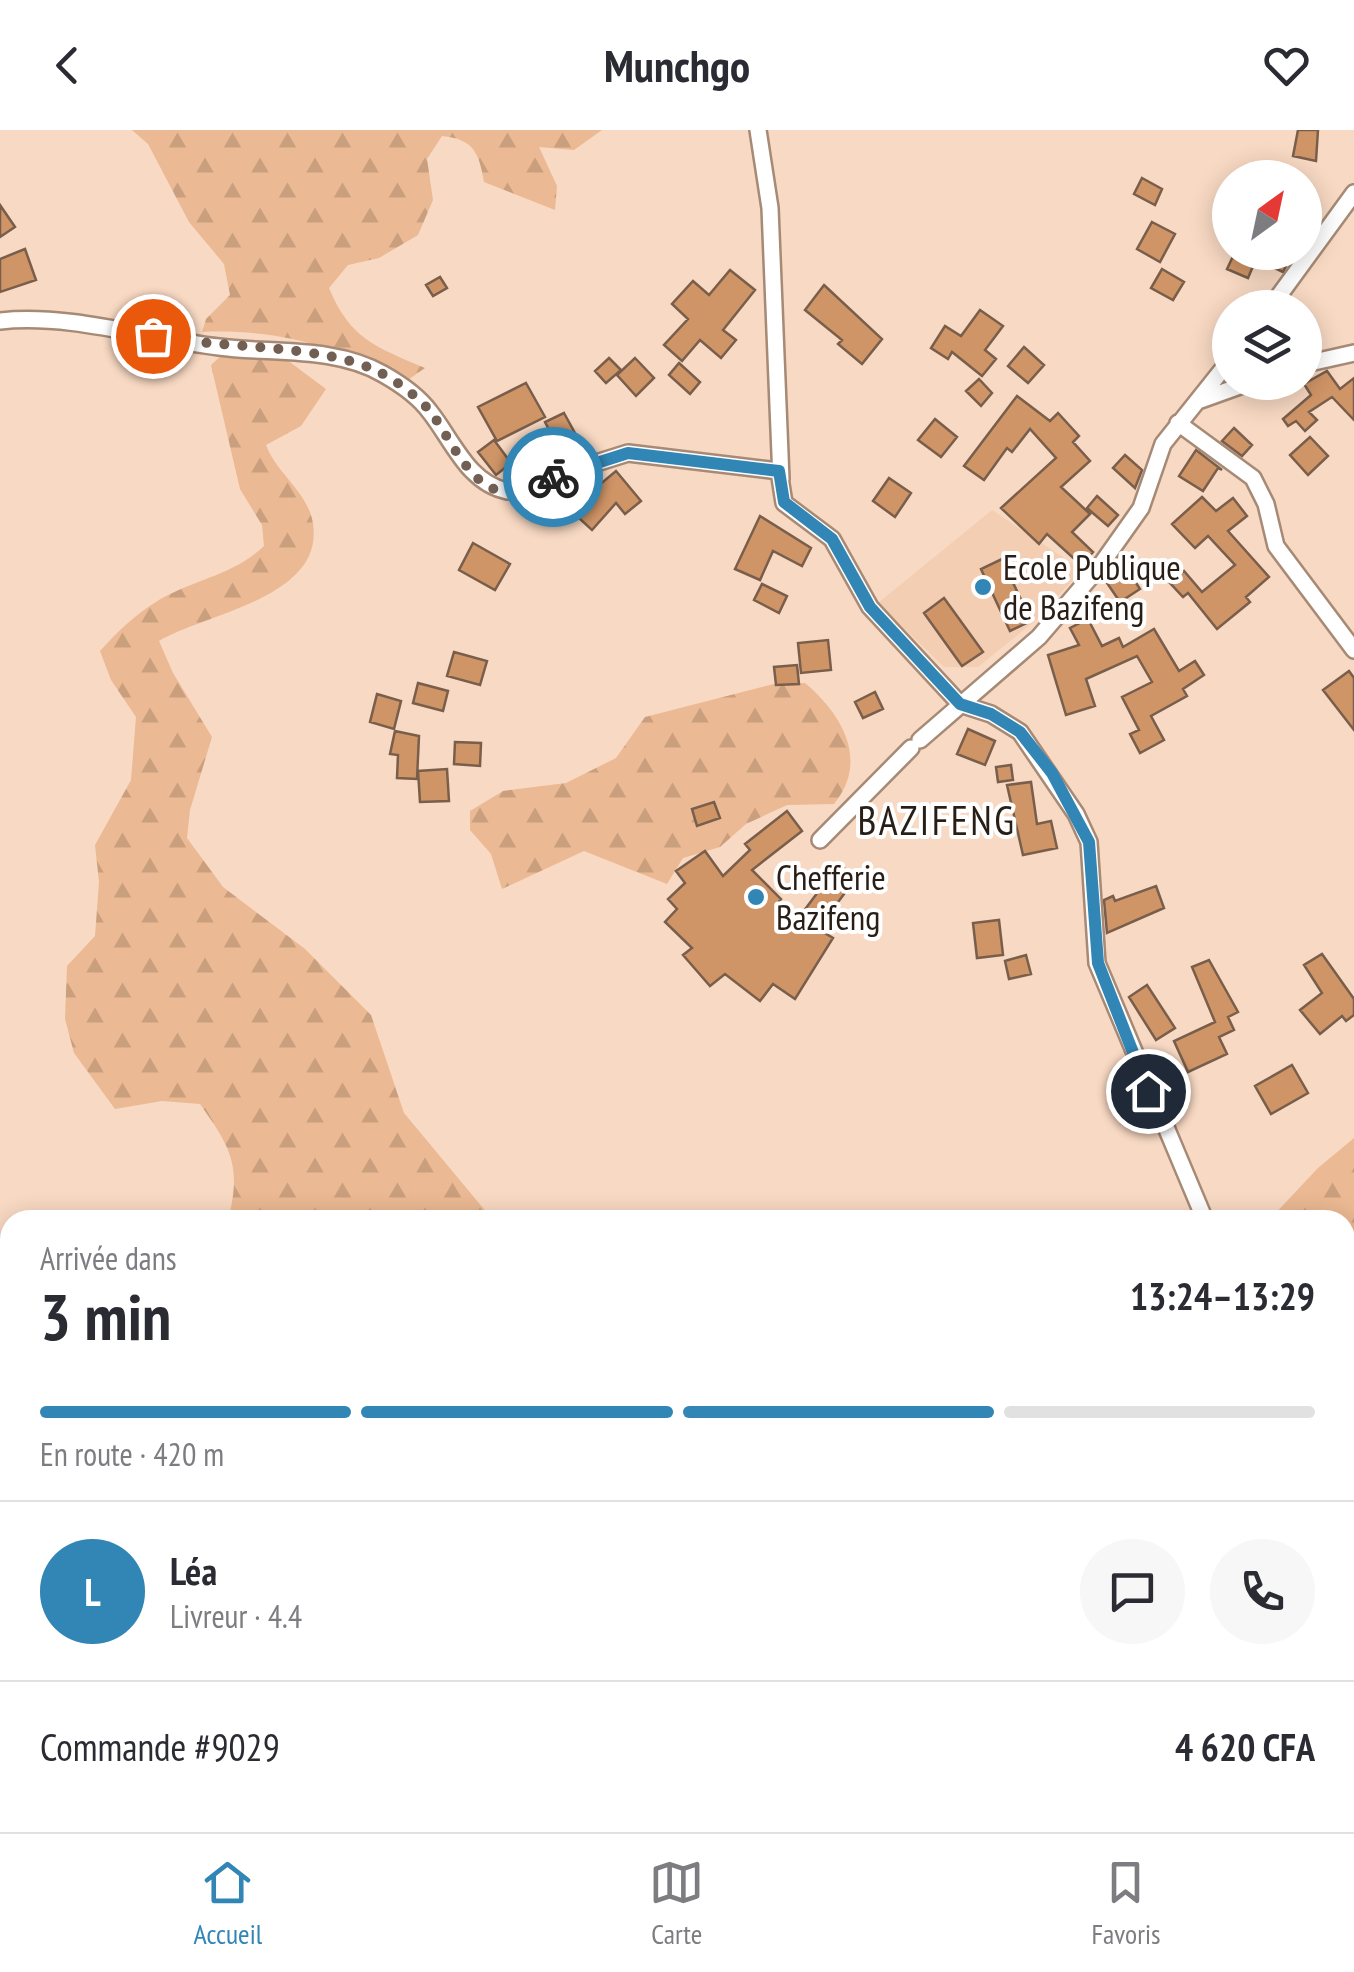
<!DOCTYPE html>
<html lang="fr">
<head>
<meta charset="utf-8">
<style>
  body { margin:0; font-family:"PT Sans Narrow",sans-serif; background:#f7f7f7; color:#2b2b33; height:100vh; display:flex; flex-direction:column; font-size:38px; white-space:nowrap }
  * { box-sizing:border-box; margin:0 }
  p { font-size:32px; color:#7c7c81 }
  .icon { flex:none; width:55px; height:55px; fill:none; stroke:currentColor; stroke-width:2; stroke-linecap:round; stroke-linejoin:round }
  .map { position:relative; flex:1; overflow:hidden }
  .details { position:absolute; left:0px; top:1080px; width:1355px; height:622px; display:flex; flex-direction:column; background:#fff; border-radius:30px 30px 0 0; box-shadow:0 5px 25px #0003 }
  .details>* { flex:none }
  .needle { width:65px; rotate:33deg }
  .controls { position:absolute; left:1212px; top:30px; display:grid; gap:20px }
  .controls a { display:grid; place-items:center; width:110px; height:110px; border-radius:50%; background:#fff; box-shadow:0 5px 25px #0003; font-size:50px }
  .pin { position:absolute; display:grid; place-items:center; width:85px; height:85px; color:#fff; margin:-42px; border:5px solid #fff; border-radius:50%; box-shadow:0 2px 10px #0007 }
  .courier { position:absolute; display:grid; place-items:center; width:100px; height:100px; margin:-50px; border:8px solid #3286b6; border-radius:50%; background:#fff; color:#222; box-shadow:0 2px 12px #0007 }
  .head em { font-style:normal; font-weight:700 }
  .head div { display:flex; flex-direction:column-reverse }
  .head { display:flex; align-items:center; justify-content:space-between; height:170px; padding:0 40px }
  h1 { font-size:65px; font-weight:700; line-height:75px }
  .bar { display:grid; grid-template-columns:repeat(4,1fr); gap:15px 10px; align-content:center; height:120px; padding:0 40px }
  .bar i { height:12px; border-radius:8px; background:#e1e1e2 }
  .bar .on { background:#3286b6 }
  .bar p { grid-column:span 4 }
  .line { display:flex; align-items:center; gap:25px; padding:0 40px; border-top:2px solid #e1e1e2 }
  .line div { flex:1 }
  .round { display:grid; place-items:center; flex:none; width:105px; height:105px; border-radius:52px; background:#f7f7f7 }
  header { display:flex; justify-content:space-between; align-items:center; height:130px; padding:0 40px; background:#fff; font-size:45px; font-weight:700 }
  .dock { display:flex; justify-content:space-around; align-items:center; height:140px; border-top:2px solid #e1e1e2; background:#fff; font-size:28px; color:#7c7c81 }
  .dock a { display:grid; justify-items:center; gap:5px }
  .dock .on { color:#3286b6 }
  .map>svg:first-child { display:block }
  .built { fill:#f3ceb3 }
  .forest { fill:url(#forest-firs) }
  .building { fill:#d09567; stroke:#785e4b; stroke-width:2.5 }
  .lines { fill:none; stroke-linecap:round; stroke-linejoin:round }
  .minor-casing { stroke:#a68a75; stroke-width:20 }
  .minor { stroke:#fff; stroke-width:15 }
  .done { stroke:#715f53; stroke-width:10; stroke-dasharray:0 18 }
  .route { stroke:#3286b6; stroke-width:12 }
  .poi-dot { fill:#3286b6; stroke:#fff; stroke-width:4 }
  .labels { text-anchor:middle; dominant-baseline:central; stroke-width:8; stroke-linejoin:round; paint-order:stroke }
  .poi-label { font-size:35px; fill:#291e16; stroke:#fff; text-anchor:start }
  .quarter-label { font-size:40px; letter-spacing:2.5px; fill:#291e16; stroke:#fff }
</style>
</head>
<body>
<header><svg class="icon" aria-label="back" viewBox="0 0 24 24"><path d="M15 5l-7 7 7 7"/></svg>Munchgo<svg class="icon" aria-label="heart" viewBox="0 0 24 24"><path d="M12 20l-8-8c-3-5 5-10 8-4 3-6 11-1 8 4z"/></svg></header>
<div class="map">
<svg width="1354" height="1702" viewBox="0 0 1354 1702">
  <defs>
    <pattern id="forest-firs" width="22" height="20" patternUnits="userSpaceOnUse" patternTransform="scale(2.5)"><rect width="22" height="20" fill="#ebb993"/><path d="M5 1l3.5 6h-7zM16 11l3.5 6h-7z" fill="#ca9f7e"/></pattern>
  </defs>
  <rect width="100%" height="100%" fill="#f8d9c3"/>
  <path class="built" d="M992 380 1082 440 1035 491 978 537H944L878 473Z"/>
  <path class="forest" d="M132 0H602L574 20 539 17 557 56 555 80 484 52C479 23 474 9 442 6L427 29 433 70 418 105 379 128 348 135 329 158C350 209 376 217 425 238L398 257C343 213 271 199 202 202L206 189 230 165 224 134 189 92 148 14Z
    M253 223 287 230 326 259 301 296 266 315C276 343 309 363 313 394 324 468 206 483 159 511L173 543 212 607 190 680 187 708 223 757 305 819 371 885 404 983 493 1090H228C242 1036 231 1018 200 974L162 971 115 979 74 923 65 889 67 836 95 806 99 752 95 715 131 650 136 587 111 550 100 521C118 501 136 484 159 470 195 449 234 445 264 416L262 395 240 359 211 235 222 225Z
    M805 553C843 585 869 631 834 674L787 675 746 694 720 717 683 728 667 754 584 721 502 759 491 724 470 700V681L503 661 566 653 616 628 645 587 774 554Z
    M1354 1008V1167L1345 1177V1090H1269L1318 1038Z
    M10 1631V1692L20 1693V1702H0V1640Z
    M491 1693 883 1692 889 1702H490Z"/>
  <path class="building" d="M1298 0H1318L1316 31 1293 26Z
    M1142 48 1162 59 1155 75 1134 64Z
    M0 75 15 97 0 107Z
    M1152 92 1175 104 1160 132 1137 119Z
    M25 119 36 150 0 162V129Z
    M1235 122H1293L1283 142 1256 129 1248 148 1227 139Z
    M1162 139 1184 152 1173 170 1151 158Z
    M730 140 755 160 723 200 736 210 721 228 700 210 682 231 664 215 688 189 672 174 693 151 709 165Z
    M440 147 447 158 433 166 426 155Z
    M824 155 882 209 862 234 838 214 842 210 805 180Z
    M980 180 1003 196 985 220 996 229 982 246 952 222 948 229 931 218 945 196 961 206Z
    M1024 217 1044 235 1028 253 1008 236Z
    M609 228 621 240 606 253 595 241Z
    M635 228 654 248 636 266 617 245Z
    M679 233 700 252 690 264 669 245Z
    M1327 241 1340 259 1354 248V290L1332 267 1309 282 1317 290 1305 301 1296 291 1288 296 1283 289 1311 265 1304 254Z
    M979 249 992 263 981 276 966 261Z
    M526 253 545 287 497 311 478 277Z
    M1017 266 1050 291 1058 283 1079 306 1073 312 1090 331 1061 357 1090 384 1072 402 1093 422 1081 435 1047 404 1039 414 1001 378 1056 328 1030 299 1012 322 1007 318 984 350 964 336Z
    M564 283 576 305 557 314 545 292Z
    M935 289 957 307 941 327 918 310Z
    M1234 298 1252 315 1242 326 1222 311Z
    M1310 307 1328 326 1308 345 1290 325Z
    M494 310 511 333 496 345 478 322Z
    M1196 320 1222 340 1218 338 1203 361 1179 346Z
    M1125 325 1142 340 1135 358 1113 338Z
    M616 341 641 371 625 384 616 373 592 400 568 378 582 363 585 367Z
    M889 348 911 363 895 387 873 371Z
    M1097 366 1118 385 1108 396 1087 378Z
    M1202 367 1216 381 1233 368 1247 386 1228 401 1269 447 1246 467 1250 472 1217 499 1188 463 1183 467 1170 453 1184 441 1202 462 1235 435 1208 406 1195 418 1172 394Z
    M760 386 811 418 802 436 773 421 760 450 735 439Z
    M473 413 510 434 495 460 459 440Z
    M1002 429 1031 491 1010 501 981 439Z
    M1125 436 1140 459 1120 472 1105 450Z
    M762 454 787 466 779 483 754 470Z
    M944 468 983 522 962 536 924 483Z
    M1088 489 1102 516 1119 508 1123 517 1154 499 1179 541 1195 531 1204 545 1183 559 1187 566 1151 586 1164 610 1140 623 1130 604 1139 600 1122 567 1152 552 1137 526 1086 549 1095 576 1066 585 1048 525 1079 515 1070 498Z
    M828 510 831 540 801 543 798 513Z
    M454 522 487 531 480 555 447 546Z
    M797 535 799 554 776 555 774 537Z
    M1349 541 1354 548V600L1323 560Z
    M418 553 448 561 443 581 413 573Z
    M875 562 883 579 863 588 855 572Z
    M377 564 401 571 394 599 370 592Z
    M968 599 995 611 985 635 957 624Z
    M395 601 419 606 417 649 397 648 398 625 390 624Z
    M455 612 481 613 480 636 454 634Z
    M1011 635 1013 650 998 652 996 637Z
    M447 639 449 671 420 672 418 641Z
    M1031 652 1037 694 1051 691 1057 718 1023 725 1007 655Z
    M714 672 720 688 697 696 692 679Z
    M787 681 802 701 752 740 781 769 777 774 797 790 839 734 856 748 818 799 833 808 795 869 773 854 760 871 725 844 710 856 683 825 692 818 665 792 677 779 668 769 685 753 676 741 705 721 723 746 750 720 745 714Z
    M1156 756 1164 778 1107 803 1104 770 1113 766 1115 771Z
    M999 790 1003 825 977 828 973 793Z
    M1322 824 1354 869V885L1346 891 1342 886 1320 904 1300 880 1322 863 1304 835Z
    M1026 825 1031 844 1009 849 1005 831Z
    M1209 830 1238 882 1228 887 1234 900 1219 907 1227 924 1188 942 1174 911 1215 892 1192 837Z
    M1147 855 1175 898 1156 910 1129 867Z
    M1292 935 1308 963 1271 984 1255 956Z"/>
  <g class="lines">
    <defs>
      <path id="minor" d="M758 0 770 78 781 349
        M1270 178 1354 63
        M0 191C69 183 150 209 219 217 271 224 335 216 383 244 399 253 419 267 430 282 453 311 468 353 507 361L628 323 779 341 784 373 832 409 870 477 960 574 991 584 1020 602 1076 684 1089 712 1097 833 1205 1090
        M1305 234 1354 223
        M1198 271 1251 252
        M1178 293 1253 348 1266 374 1276 416 1354 520
        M920 610 1039 507 1100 436 1141 378 1163 314 1230 230
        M820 710 911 618
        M1220 1692 1233 1702
        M1172 1702 1175 1692"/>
    </defs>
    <use href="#minor" class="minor-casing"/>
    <use href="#minor" class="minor"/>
  </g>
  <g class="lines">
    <path class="done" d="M153 206C219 219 324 213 381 243 398 252 418 267 430 281 449 305 472 364 508 361 523 360 539 351 553 347"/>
    <path class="route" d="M553 347 628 323 779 341 784 372 832 409 870 477 960 574 991 584 1020 602 1052 643 1089 712 1098 833 1148 961"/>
  </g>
  <g class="poi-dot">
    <circle cx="983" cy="457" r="10"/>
    <circle cx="756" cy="767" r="10"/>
  </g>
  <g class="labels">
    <g class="poi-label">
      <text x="1003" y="437">Ecole Publique<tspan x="1003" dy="40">de Bazifeng</tspan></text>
      <text x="776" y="747">Chefferie<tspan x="776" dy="40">Bazifeng</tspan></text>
    </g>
    <g class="quarter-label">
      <text x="937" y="690">BAZIFENG</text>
    </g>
  </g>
</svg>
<div class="controls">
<a><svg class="needle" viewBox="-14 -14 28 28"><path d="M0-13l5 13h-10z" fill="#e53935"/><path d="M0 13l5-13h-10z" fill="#7c7c81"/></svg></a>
<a><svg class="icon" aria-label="layers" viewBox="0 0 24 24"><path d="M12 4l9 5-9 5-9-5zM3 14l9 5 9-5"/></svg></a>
</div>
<div class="pin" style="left:153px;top:206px;background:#ea580c"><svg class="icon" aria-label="bag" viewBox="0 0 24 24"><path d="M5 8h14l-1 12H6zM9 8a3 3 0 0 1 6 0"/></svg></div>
<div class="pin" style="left:1148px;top:961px;background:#1f2937"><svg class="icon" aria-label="home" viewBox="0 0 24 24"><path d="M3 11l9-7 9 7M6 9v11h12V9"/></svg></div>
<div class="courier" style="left:553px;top:347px"><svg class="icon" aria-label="bike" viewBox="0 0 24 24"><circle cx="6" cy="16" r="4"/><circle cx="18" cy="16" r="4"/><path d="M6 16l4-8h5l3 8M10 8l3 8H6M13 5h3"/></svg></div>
<section class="details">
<div class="head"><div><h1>3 min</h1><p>Arrivée dans</p></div><em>13:24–13:29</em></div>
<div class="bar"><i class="on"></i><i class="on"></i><i class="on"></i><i></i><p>En route · 420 m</p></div>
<div class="line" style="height:180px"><b class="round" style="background:#3286b6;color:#fff">L</b><div><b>Léa</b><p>Livreur · 4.4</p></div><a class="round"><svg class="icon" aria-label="chat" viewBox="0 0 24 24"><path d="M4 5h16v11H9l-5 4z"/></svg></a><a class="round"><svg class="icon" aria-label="phone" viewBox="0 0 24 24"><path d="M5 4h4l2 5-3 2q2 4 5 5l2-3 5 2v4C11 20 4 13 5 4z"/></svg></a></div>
<div class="line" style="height:130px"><div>Commande #9029</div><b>4 620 CFA</b></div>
</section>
</div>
<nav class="dock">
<a class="on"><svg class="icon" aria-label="home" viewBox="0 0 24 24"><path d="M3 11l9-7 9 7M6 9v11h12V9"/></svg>Accueil</a>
<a><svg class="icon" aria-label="map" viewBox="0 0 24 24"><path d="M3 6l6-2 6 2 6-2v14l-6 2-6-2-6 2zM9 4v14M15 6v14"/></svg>Carte</a>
<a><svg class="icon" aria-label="saved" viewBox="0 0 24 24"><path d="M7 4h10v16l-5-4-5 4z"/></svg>Favoris</a>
</nav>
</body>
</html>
